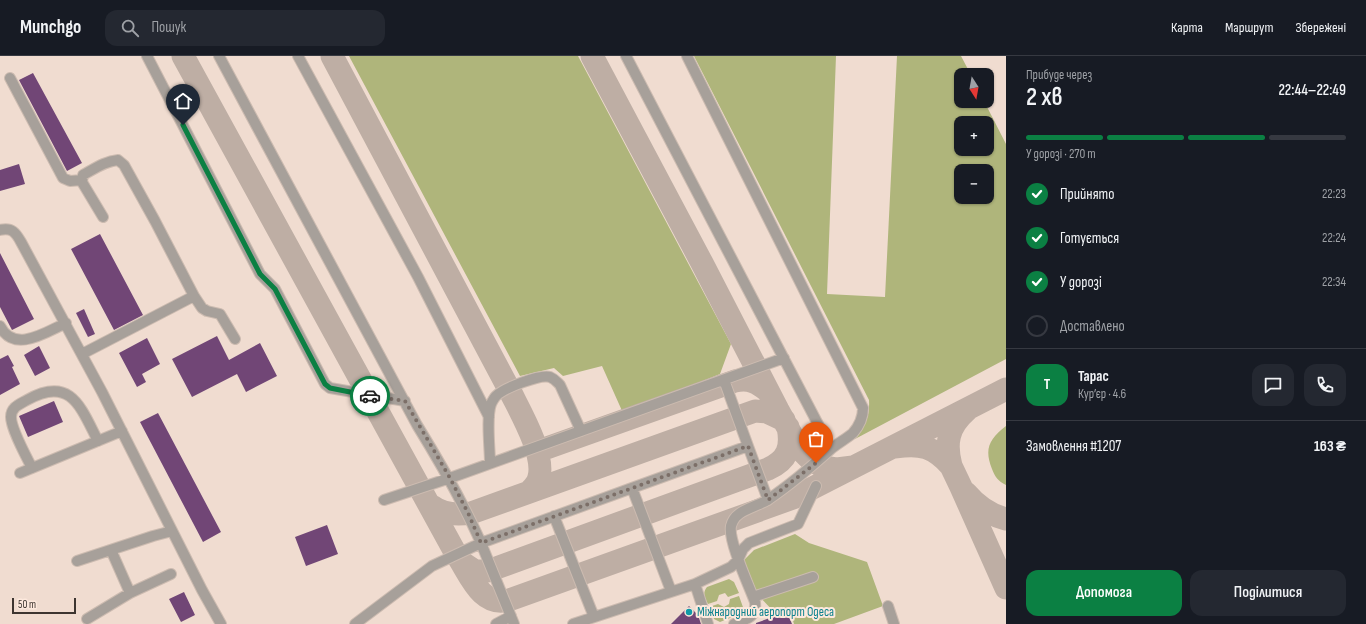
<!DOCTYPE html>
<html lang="uk">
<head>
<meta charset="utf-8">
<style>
  body { margin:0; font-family:"Sofia Sans Condensed",sans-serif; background:#242831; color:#f1f3f6; height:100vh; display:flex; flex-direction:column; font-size:15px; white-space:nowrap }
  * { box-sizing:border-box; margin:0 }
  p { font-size:13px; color:#9ea1a6 }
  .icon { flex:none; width:22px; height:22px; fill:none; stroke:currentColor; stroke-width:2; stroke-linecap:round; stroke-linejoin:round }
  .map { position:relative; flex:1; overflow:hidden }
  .panel { display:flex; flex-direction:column; background:#171b24; width:360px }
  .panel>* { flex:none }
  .needle { width:26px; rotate:169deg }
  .tools { position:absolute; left:954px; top:12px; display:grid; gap:8px }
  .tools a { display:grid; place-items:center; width:40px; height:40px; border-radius:8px; background:#171b24; box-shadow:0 1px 3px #0004; font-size:20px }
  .scale { position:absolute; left:12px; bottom:10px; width:64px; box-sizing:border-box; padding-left:4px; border:2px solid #3d3530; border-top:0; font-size:11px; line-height:14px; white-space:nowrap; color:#3d3530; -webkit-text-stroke:3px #fde9dd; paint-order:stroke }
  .pin { position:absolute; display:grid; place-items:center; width:34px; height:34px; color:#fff; margin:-41px -17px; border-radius:50% 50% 50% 0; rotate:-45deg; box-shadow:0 0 4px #0007 }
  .pin .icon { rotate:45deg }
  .courier { position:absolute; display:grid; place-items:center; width:40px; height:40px; margin:-20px; border:3px solid #0b8043; border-radius:50%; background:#fff; color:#222; box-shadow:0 1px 5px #0007 }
  .head em { font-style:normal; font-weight:600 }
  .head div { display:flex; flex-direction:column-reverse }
  .head { display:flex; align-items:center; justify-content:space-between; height:68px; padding:0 20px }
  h1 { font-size:26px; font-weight:600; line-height:30px }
  .bar { display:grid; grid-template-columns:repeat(4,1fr); gap:6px 4px; align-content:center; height:48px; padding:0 20px }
  .bar i { height:5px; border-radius:3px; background:#363941 }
  .bar .current { background:#0b8043 }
  .bar p { grid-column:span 4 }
  .line { display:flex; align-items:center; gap:10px; padding:0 20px; border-top:1px solid #363941 }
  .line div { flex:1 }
  .round { display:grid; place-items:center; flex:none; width:42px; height:42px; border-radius:12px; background:#242831 }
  ol { padding:0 20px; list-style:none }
  li { display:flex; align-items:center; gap:12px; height:44px }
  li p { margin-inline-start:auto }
  li .icon { padding:4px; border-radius:50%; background:#0b8043; color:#fff; stroke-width:4 }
  li:last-child { color:#9ea1a6 }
  li i { width:22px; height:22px; border:2px solid #363941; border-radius:50% }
  .action { display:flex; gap:8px; margin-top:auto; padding:8px 20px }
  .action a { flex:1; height:46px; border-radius:12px; background:#0b8043; color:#fff; font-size:16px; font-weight:600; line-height:46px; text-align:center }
  .action a+a { background:#242831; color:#f1f3f6 }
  header { display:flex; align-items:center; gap:24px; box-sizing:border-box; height:56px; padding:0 20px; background:#171b24; border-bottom:1px solid #363941 }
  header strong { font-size:19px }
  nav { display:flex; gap:22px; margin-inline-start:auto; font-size:14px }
  .search { width:280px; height:36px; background:#242831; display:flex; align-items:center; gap:10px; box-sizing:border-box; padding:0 14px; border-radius:12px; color:#9ea1a6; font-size:15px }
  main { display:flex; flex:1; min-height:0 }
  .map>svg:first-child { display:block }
  .green { fill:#afb57b; fill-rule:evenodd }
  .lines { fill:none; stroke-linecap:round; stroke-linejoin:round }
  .taxiway { stroke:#beaea4; stroke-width:23 }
  .building { fill:#714676 }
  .minor-casing { stroke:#ccbbb0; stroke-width:12 }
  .minor { stroke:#a7a09a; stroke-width:10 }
  .done { stroke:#7c6f68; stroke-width:4; stroke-dasharray:0 7.2 }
  .route { stroke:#0b8043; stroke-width:5 }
  .culture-dot { fill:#0f9aa8; stroke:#fde9dd; stroke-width:1.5 }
  .labels { text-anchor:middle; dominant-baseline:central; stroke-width:4; stroke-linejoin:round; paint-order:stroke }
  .culture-label { font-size:13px; fill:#0d838f; stroke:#fde9dd; text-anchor:start }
</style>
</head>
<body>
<header>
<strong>Munchgo</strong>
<div class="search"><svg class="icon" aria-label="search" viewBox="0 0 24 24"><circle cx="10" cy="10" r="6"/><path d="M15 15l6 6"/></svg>Пошук</div>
<nav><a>Карта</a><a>Маршрут</a><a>Збережені</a></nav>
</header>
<main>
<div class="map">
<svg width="1006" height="568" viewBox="0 0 1006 568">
  <rect width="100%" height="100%" fill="#f0dcd0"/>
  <path class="green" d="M349 0H578L731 288 720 318 623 357 602 310 563 320 554 312 520 320Z
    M694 0H836L827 238 885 241 897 0H961L971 19H961V45H984L1006 88V303L855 383C865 369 870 361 869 344ZM961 67H987V93H961ZM961 115H987V141H961Z
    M1006 370V429C998 425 995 421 992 413 984 393 989 383 1006 370Z
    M795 478 809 487 867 506 883 550 834 568H794L789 552 775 557 758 539 744 504 754 494Z
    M729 523 734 526 739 537 728 541 725 537 719 539 717 545 708 548C705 542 702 537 707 531Z
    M739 540 744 554 740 558 720 566 714 563 709 551 718 548 724 551 729 548 730 543Z"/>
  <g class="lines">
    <path class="taxiway" d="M183 0 456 498C469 516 480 552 509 544L793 442 1006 333
      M332 0 511 337C521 357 545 399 539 421 538 428 533 432 529 436
      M592 0 702 207 778 354 799 392 812 405 825 411 837 413 853 411
      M896 391C921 387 934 391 951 410 945 387 948 371 966 355
      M541 394 735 325C749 322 757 326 768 335
      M951 410 961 431 1006 532
      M966 437C977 450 990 459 1006 463
      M432 450C443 459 457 459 471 457L755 355 767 356 784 364
      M463 507 475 515H488L768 413C788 404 792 391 788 371"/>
  </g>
  <path class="building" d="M33 17 82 107 67 115 19 24Z
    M19 108 25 128 0 135V114Z
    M100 178 143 259 114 274 71 193Z
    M0 197 34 263 12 274 0 251Z
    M84 253 95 278 88 281 76 257Z
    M217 280 229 304 260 287 277 320 246 336 237 318 192 341 172 303Z
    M147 282 160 308 142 318 146 326 137 331 119 297Z
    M39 290 50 312 35 320 24 299Z
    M8 299 14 310 12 311 20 328 0 339V303Z
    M54 345 63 366 28 381 19 360Z
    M158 357 221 476 203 486 140 366Z
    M327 469 338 498 306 510 295 481Z
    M184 536 195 559 181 566 169 543Z
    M689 550 698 559 701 568H671Z
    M787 556 792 568H756V567Z"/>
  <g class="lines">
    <defs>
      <path id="minor" d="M147 0 260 218 275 233 325 328 330 332 405 345
        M219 0 417 369C441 408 463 446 481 487L632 432 671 535
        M298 0 418 221 489 361
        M626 0 831 393
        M687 0 863 352C863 361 859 370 853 377 846 383 838 387 831 393 811 411 791 428 769 443 756 452 735 453 731 470 728 485 749 530 755 546 757 562 746 563 734 568
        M10 22 63 122 70 125 82 124
        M103 161 82 126 83 119C94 113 105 105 118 104L124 109 155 165 194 240 202 252 207 255 220 258 235 283
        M0 174C12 171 16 177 21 186L102 336 202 534 221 568
        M0 270C14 298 46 276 66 267
        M82 298 194 240
        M724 324 748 390
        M490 407C490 393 486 361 491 348 492 346 494 342 496 340 504 332 540 318 550 321 555 323 557 326 560 329L581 375
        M32 412C26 400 11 373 11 361 11 351 20 348 27 344 71 319 81 352 98 385
        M20 417 122 375
        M632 432 748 390 768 444
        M384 444 450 422 784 302
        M554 460 594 561
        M111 494 130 537
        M77 505 153 480 172 475
        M695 528 708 568
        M753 541 813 521
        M888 550 894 568
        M87 563 130 537 171 518
        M355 568 432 510 481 487 514 568
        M496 568 511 560
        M573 568 695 528 731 511 738 504 743 493 749 487 798 468 816 430"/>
    </defs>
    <use href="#minor" class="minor-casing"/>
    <use href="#minor" class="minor"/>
  </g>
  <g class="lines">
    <path class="done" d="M370 340 405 345 450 422 469 459 481 487 748 390 768 444 816 407"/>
    <path class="route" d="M183 69 260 218 275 233 325 328 330 332 370 340"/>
  </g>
  <circle class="culture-dot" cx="689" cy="556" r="4"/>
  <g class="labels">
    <g class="culture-label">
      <text x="697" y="556">Міжнародний аеропорт Одеса</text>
    </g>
  </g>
</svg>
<div class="tools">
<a><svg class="needle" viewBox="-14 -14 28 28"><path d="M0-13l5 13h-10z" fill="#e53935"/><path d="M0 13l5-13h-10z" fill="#9ea1a6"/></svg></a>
<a>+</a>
<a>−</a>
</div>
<div class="scale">50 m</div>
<div class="pin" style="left:816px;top:407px;background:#ea580c"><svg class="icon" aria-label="bag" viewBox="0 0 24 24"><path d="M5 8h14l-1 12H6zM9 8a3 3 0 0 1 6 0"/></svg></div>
<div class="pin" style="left:183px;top:69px;background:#1f2937"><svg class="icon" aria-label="home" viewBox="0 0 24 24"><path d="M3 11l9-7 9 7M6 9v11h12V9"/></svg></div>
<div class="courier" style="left:370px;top:340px"><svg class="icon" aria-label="car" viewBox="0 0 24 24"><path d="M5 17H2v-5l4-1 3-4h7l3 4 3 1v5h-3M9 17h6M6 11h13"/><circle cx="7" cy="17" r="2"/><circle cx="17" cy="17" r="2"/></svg></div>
</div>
<section class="panel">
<div class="head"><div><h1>2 хв</h1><p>Прибуде через</p></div><em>22:44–22:49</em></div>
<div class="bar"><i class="current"></i><i class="current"></i><i class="current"></i><i></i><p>У дорозі · 270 m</p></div>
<ol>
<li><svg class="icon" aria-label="check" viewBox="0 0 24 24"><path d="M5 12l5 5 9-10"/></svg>Прийнято<p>22:23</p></li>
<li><svg class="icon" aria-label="check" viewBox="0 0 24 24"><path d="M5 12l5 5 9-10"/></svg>Готується<p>22:24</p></li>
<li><svg class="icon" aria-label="check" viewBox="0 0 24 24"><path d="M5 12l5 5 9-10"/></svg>У дорозі<p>22:34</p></li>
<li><i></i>Доставлено</li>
</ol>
<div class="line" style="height:72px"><b class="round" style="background:#0b8043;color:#fff">Т</b><div><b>Тарас</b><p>Кур’єр · 4.6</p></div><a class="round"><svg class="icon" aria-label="chat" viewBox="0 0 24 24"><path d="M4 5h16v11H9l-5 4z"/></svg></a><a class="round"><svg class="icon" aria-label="phone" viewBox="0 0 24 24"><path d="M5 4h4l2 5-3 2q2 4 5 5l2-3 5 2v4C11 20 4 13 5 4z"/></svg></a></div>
<div class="line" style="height:52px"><div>Замовлення #1207</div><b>163 ₴</b></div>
<div class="action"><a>Допомога</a><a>Поділитися</a></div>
</section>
</main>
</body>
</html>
